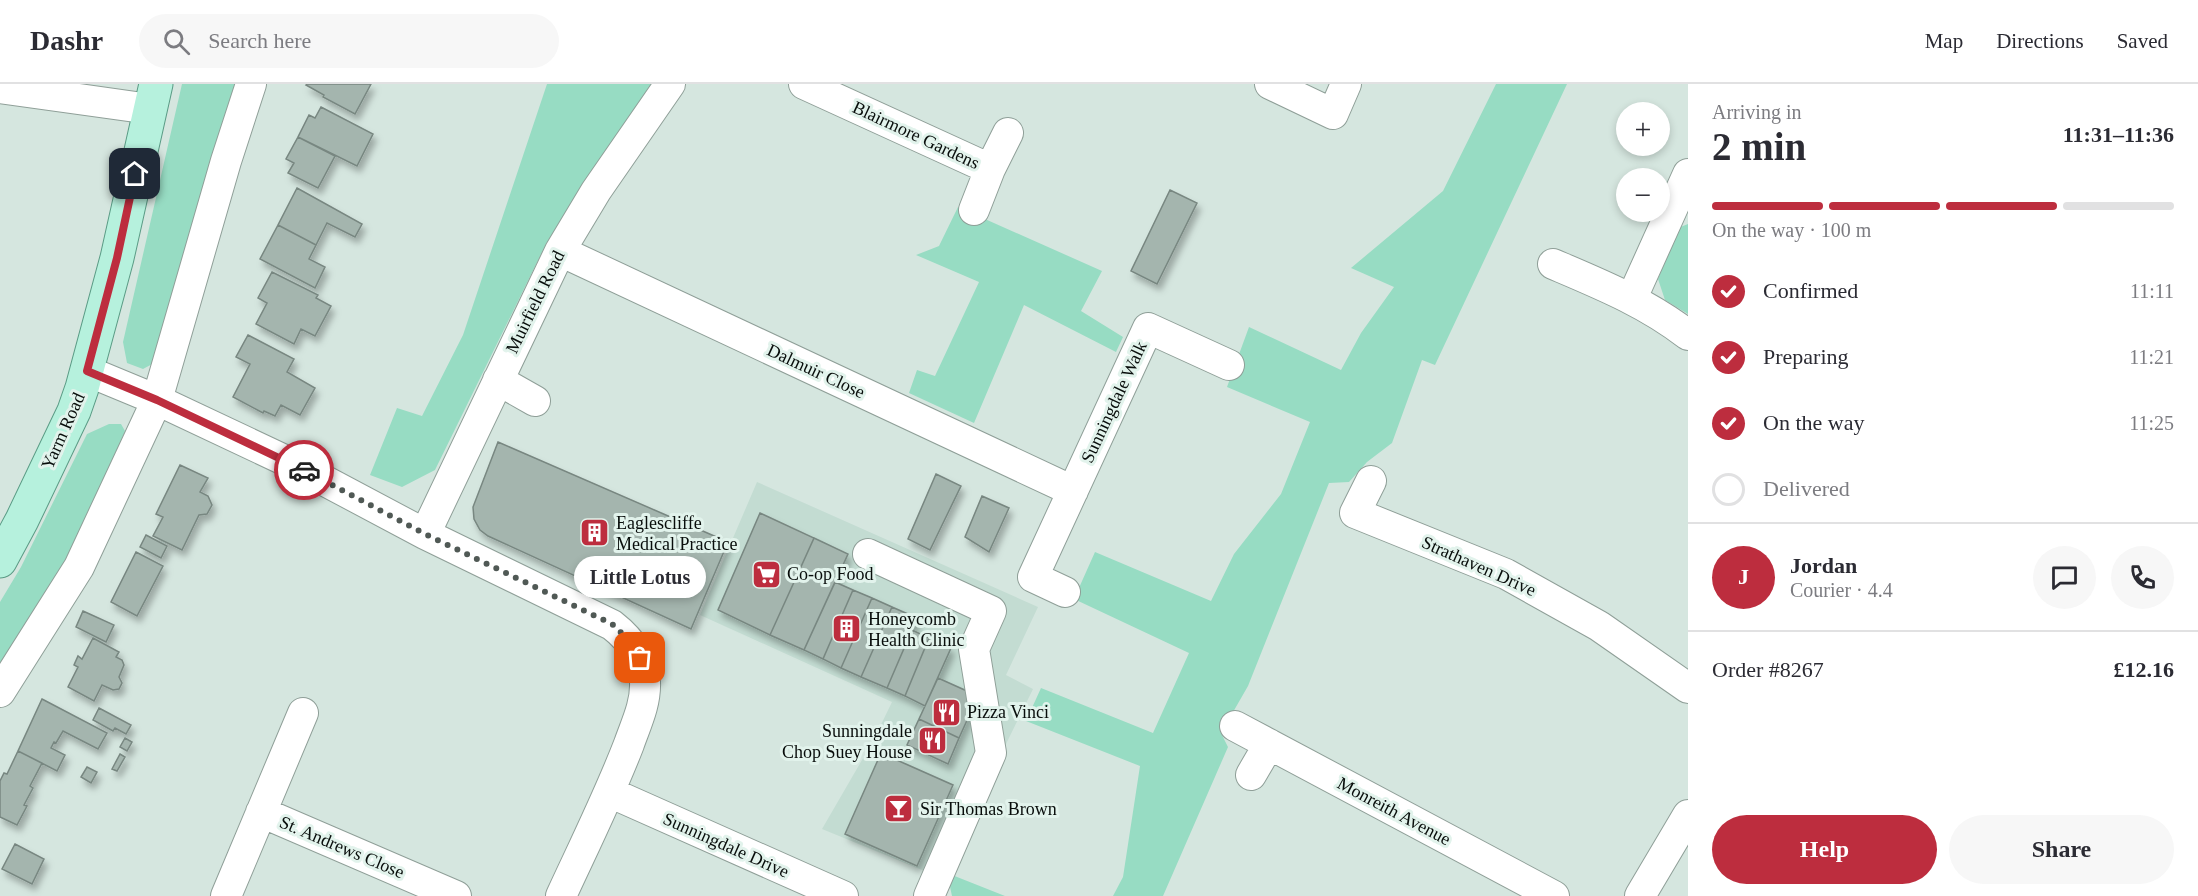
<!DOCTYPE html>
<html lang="en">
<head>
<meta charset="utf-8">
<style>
  body { margin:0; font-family:Georgia,serif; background:#f7f7f7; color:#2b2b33; height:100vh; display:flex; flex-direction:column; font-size:22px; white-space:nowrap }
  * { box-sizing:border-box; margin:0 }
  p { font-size:20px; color:#7c7c81 }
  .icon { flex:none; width:33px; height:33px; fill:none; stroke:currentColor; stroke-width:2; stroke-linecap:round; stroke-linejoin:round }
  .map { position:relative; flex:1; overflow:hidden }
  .side { display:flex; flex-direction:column; background:#fff; width:510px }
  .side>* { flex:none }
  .fabs { position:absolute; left:1616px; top:18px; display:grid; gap:12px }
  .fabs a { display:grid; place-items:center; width:54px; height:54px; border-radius:50%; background:#fff; box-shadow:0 3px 9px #0003; font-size:30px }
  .pin { position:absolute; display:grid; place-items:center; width:51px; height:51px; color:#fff; margin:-26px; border-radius:12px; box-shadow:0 3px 9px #0006 }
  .courier { position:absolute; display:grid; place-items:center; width:60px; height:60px; margin:-30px; border:4px solid #bd2d3e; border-radius:50%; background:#fff; color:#222; box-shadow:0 2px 8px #0007 }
  .bubble { position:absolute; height:42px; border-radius:21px; background:#fff; box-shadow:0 3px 9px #0003; font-size:20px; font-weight:600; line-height:42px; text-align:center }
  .overview em { font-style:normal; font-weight:600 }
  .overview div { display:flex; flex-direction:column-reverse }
  .overview { display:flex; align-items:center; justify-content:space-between; height:102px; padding:0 24px }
  h1 { font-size:39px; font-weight:600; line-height:45px }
  .bar { display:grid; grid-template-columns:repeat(4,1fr); gap:9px 6px; align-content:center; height:72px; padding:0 24px }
  .bar i { height:8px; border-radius:4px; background:#e1e1e2 }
  .bar .selected { background:#bd2d3e }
  .bar p { grid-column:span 4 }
  .line { display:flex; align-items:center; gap:15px; padding:0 24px; border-top:2px solid #e1e1e2 }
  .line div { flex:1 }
  .round { display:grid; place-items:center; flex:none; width:63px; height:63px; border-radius:32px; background:#f7f7f7 }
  ol { padding:0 24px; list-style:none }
  li { display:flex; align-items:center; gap:18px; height:66px }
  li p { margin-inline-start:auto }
  li .icon { padding:6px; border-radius:50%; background:#bd2d3e; color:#fff; stroke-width:4 }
  li:last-child { color:#7c7c81 }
  li i { width:33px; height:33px; border:3px solid #e1e1e2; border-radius:50% }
  .action { display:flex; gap:12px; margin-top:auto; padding:12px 24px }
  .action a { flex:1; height:69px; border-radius:36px; background:#bd2d3e; color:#fff; font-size:24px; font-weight:600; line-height:69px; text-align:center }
  .action a+a { background:#f7f7f7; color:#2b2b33 }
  header { display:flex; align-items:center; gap:36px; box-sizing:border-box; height:84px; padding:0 30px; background:#fff; border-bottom:2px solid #e1e1e2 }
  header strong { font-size:28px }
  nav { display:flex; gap:33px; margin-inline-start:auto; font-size:21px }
  .search { width:420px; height:54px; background:#f7f7f7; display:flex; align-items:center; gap:15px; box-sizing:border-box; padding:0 21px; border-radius:33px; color:#7c7c81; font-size:22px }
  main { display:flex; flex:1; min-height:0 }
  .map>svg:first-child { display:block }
  .built { fill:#c3dcd2 }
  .green { fill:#97dcc3 }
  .building { fill:#a4b5ae; stroke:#788781; stroke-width:1.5; filter:url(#shadow) }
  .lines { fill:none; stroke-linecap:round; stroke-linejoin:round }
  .minor-casing { stroke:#8f9f98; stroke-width:32 }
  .major-casing { stroke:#5a9b85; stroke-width:35 }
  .minor { stroke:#fff; stroke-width:30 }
  .major { stroke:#b6f1dd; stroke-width:33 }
  .done { stroke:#505955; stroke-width:6; stroke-dasharray:0 10.8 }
  .route { stroke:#bd2d3e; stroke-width:8 }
  .labels { text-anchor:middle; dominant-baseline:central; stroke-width:6; stroke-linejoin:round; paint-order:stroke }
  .street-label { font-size:18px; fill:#080d0b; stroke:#e2f3ec }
  .poi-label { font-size:18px; fill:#080d0b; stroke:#e2f3ec; text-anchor:start }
</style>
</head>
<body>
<header>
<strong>Dashr</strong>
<div class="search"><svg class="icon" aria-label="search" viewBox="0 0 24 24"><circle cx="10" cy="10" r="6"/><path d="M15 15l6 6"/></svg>Search here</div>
<nav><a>Map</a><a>Directions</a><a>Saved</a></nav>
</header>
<main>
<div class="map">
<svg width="1688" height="812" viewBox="0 0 1688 812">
  <defs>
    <filter id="shadow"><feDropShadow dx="3.5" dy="6" stdDeviation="3" flood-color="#0004"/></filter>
  </defs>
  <rect width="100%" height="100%" fill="#d5e6df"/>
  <path class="built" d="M757 398 1038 523 1006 591 1033 605 982 709 944 795 822 745 873 657 892 618 700 531Z"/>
  <path class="green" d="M182 0H240L156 278 143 285 127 279 123 258Z
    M547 0H656L547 158 435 386 402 403 370 391 397 324 422 332 463 251Z
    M1496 0H1567L1435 281 1422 276 1392 359 1367 378 1349 398 1329 399 1248 602 1221 649 1228 663 1163 812H1113L1123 793 1140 682 1026 637 1041 604 1153 649 1189 569 1074 515 1095 468 1211 517 1234 470 1281 410 1310 338 1227 303 1249 243 1341 286 1361 249 1394 203 1351 184 1443 107Z
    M958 123 1102 187 1081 227 1123 253 1116 268 1024 221 974 339 909 309 917 286 935 292 979 198 916 171 939 162Z
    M1688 140V230L1665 216 1658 195 1678 144Z
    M109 340H121L125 347 101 408 67 482 0 586V518L21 483 87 350Z
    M947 789 1005 812H952Z"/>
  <path class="building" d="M307 0H371L355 30 323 13 324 11 306 1Z
    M321 23 373 50 357 82 298 53 309 31 315 34Z
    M298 53 335 72 318 104 288 89 294 79 286 75Z
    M297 104 362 140 355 153 327 139 316 161 278 141Z
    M1170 106 1197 119 1157 200 1131 187Z
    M278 141 316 161 309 175 325 183 315 204 260 175Z
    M272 188 318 211 316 214 331 222 315 252 301 245 294 260 256 240 267 219 258 214Z
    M248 251 294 275 287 288 315 304 300 331 281 321 275 332 264 327 263 329 233 313 250 280 236 273Z
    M498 358 728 458 691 545 488 452 480 446 474 435 473 423Z
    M180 381 208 394 200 408 208 412 212 421 207 430 199 431 182 466 153 452 163 433 156 430Z
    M936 390 961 402 930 466 908 455Z
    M982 412 1009 424 989 468 965 453Z
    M760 429 814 454 770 551 718 526Z
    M146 451 167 462 161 474 140 463Z
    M814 454 848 470 804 566 770 551Z
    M136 468 163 482 137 532 111 518Z
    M835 498 853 506 823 575 804 566Z
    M853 506 872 514 841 584 823 575Z
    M872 514 892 523 861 593 841 584Z
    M892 523 917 534 887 604 861 593Z
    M83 527 114 541 106 558 76 543Z
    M912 546 929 554 905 612 887 604Z
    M93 554 119 568 116 573 122 576 124 581 119 593 122 599 119 605 113 606 102 601 94 617 68 603 78 583 74 581 78 572 82 575Z
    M929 554 951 564 925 622 905 612Z
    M938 594 978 612 959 654 919 635Z
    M42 615 107 649 98 665 63 647 56 659 54 658 51 664 65 671 57 687 18 667Z
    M99 624 131 641 126 650 115 644 113 647 93 636Z
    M919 635 959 654 948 680 907 661Z
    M125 654 132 658 127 667 120 663Z
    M18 667 42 679 30 702 33 704 24 721 27 722 17 741 0 733V697L4 689 7 690Z
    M881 669 953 701 917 782 845 750Z
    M120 670 125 673 117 687 112 685Z
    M87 683 97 688 91 699 81 693Z
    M15 760 44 775 32 800 2 785Z"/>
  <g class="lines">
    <defs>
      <path id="minor" d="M804 0 990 85 1008 49
        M1270 0 1333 30 1346 0
        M0 4 150 25
        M974 126 990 85
        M560 167 1073 407
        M1553 180C1600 200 1647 219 1688 251
        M1632 214 1688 90
        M87 287 157 316 297 382 425 450 612 541C630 555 644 573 645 598 646 620 636 640 629 660 609 712 584 762 561 812
        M498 296 535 317
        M1371 397 1355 429 1506 490 1599 542 1688 604
        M425 450 560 167 596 107 670 0
        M868 470 991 527 974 565 991 669 929 812
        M1065 508 1033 493 1148 244 1229 281
        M0 608 79 483 157 316 226 77 251 0
        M1235 642 1554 812
        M1251 691 1269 660
        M609 708 843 812
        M261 728 456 812
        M226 812 303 629
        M1640 812 1688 731"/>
      <path id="major" d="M0 477 22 436 74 327 82 304 117 174 156 0"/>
    </defs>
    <use href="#minor" class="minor-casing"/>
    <use href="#major" class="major-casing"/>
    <use href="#minor" class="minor"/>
    <use href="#major" class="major"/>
  </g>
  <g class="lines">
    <path class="done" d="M304 386 425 450 612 540 633 560 640 574"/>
    <path class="route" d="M135 90 117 174 87 287 157 316 304 386"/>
  </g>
  <defs>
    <symbol id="building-square" viewBox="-11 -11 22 22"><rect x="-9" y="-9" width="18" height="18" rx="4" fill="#bd2d3e" stroke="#e2f3ec"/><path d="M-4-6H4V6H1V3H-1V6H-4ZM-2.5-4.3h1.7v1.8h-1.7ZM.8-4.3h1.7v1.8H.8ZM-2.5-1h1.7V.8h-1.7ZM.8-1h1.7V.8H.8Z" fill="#fff"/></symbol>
    <symbol id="supermarket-square" viewBox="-11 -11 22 22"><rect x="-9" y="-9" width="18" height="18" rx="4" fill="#bd2d3e" stroke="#e2f3ec"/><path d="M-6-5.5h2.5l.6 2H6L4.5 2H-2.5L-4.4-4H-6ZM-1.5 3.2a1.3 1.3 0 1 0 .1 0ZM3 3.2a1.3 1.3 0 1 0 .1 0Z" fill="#fff"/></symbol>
    <symbol id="restaurant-square" viewBox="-11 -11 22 22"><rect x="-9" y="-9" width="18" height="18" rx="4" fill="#bd2d3e" stroke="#e2f3ec"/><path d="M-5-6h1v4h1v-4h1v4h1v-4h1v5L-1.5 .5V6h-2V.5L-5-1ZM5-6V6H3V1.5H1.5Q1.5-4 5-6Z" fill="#fff"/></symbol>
    <symbol id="bar-square" viewBox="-11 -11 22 22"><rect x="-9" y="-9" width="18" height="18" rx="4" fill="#bd2d3e" stroke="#e2f3ec"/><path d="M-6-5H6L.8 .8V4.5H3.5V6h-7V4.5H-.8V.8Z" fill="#fff"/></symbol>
  </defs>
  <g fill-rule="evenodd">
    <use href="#building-square" x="578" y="432" width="33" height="33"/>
    <use href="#supermarket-square" x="750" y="474" width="33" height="33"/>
    <use href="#building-square" x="830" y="528" width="33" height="33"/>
    <use href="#restaurant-square" x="930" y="612" width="33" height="33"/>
    <use href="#restaurant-square" x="916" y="640" width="33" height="33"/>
    <use href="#bar-square" x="882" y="708" width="33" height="33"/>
  </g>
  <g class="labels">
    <g class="street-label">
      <text transform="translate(916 51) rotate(25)">Blairmore Gardens</text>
      <text transform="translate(535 218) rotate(-64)">Muirfield Road</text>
      <text transform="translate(816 287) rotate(25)">Dalmuir Close</text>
      <text transform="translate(1114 318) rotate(-65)">Sunningdale Walk</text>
      <text transform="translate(63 347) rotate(-66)">Yarm Road</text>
      <text transform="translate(1479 482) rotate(24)">Strathaven Drive</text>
      <text transform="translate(1394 727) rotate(28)">Monreith Avenue</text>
      <text transform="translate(726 761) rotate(24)">Sunningdale Drive</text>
      <text transform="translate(342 763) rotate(23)">St. Andrews Close</text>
    </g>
    <g class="poi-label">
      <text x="616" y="439">Eaglescliffe<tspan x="616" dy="21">Medical Practice</tspan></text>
      <text x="787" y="490">Co-op Food</text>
      <text x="868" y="535">Honeycomb<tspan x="868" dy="21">Health Clinic</tspan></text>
      <text x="967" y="628">Pizza Vinci</text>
      <text x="912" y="647" text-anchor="end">Sunningdale<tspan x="912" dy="21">Chop Suey House</tspan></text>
      <text x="920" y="725">Sir Thomas Brown</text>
    </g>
  </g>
</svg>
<div class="fabs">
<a>+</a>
<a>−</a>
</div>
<div class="pin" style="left:640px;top:574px;background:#ea580c"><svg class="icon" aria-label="bag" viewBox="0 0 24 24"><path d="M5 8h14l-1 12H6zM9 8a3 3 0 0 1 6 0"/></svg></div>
<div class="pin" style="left:135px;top:90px;background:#1f2937"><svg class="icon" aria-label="home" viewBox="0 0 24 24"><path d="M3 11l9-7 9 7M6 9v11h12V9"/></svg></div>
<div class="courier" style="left:304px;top:386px"><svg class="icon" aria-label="car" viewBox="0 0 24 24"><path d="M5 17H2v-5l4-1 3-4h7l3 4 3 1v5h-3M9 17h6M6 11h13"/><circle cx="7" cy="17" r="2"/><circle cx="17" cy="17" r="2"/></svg></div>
<div class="bubble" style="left:574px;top:472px;width:132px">Little Lotus</div>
</div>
<section class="side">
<div class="overview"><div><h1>2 min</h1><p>Arriving in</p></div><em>11:31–11:36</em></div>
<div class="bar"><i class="selected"></i><i class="selected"></i><i class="selected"></i><i></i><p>On the way · 100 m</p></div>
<ol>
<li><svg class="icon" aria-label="check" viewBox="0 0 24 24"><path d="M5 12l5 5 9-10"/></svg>Confirmed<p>11:11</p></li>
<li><svg class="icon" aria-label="check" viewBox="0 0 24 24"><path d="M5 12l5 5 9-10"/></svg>Preparing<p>11:21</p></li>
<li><svg class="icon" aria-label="check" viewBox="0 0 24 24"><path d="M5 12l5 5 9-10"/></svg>On the way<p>11:25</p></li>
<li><i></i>Delivered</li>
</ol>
<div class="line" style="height:108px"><b class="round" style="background:#bd2d3e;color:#fff">J</b><div><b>Jordan</b><p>Courier · 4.4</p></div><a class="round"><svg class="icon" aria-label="chat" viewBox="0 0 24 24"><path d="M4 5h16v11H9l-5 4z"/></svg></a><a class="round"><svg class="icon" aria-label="phone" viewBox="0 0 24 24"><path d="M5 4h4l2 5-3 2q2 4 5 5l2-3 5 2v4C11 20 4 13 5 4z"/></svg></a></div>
<div class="line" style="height:78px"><div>Order #8267</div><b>£12.16</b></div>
<div class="action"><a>Help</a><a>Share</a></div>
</section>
</main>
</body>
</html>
